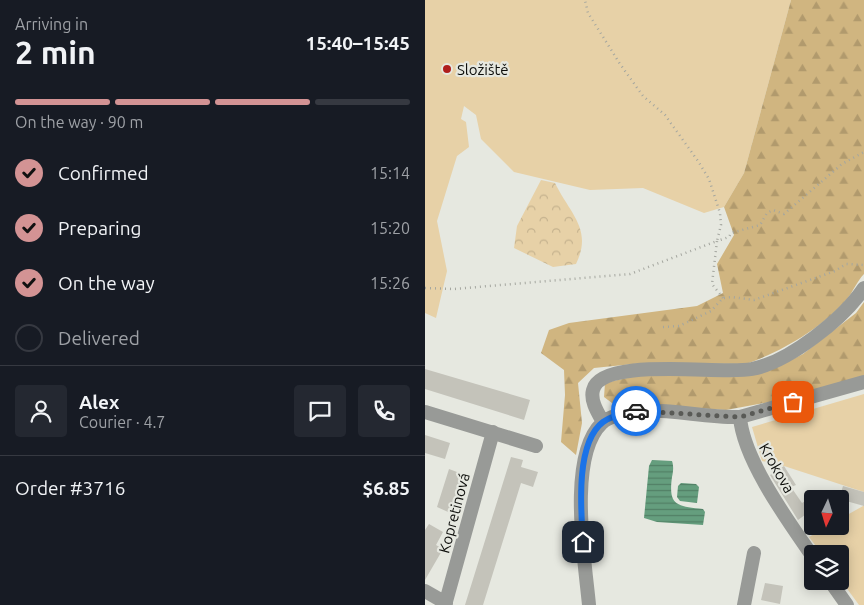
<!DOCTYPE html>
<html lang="en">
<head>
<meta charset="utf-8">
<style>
  body { margin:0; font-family:Ubuntu,sans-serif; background:#242831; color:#f1f3f6; height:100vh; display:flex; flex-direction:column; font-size:19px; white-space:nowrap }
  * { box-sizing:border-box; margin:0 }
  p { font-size:16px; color:#9ea1a6 }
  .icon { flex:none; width:28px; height:28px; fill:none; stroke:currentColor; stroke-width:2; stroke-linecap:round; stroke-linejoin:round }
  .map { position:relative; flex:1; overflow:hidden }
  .side { display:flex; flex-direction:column; background:#171b24; width:425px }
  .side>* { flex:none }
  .needle { width:32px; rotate:184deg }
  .controls { position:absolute; left:379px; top:490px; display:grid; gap:10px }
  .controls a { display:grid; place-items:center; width:45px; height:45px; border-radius:5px; background:#171b24; box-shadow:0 2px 12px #0003; font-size:25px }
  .pin { position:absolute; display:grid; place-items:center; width:42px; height:42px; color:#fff; margin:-21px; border-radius:10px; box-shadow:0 2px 8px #0006 }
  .courier { position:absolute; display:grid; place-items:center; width:50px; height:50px; margin:-25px; border:4px solid #1a73e8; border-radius:50%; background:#fff; color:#222; box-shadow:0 1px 6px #0007 }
  .overview em { font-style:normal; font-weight:700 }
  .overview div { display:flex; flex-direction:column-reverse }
  .overview { display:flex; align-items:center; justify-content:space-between; height:85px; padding:0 15px }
  h1 { font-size:32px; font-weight:700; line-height:38px }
  .bar { display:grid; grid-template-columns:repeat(4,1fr); gap:8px 5px; align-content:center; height:60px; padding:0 15px }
  .bar i { height:6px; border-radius:4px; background:#363941 }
  .bar .active { background:#d39394 }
  .bar p { grid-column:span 4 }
  .line { display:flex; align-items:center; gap:12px; padding:0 15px; border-top:1px solid #363941 }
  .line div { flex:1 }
  .round { display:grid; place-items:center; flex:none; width:52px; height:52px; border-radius:5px; background:#242831 }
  ol { padding:0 15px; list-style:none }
  li { display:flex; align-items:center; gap:15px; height:55px }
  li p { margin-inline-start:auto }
  li .icon { padding:5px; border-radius:50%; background:#d39394; color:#111; stroke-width:4 }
  li:last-child { color:#9ea1a6 }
  li i { width:28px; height:28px; border:2px solid #363941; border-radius:50% }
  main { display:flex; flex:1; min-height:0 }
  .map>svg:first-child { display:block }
  .green { fill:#e7d1a7 }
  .forest { fill:url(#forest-firs) }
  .park { fill:url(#park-crowns) }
  .water { fill:url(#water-rules) }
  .building { fill:#c4c3ba }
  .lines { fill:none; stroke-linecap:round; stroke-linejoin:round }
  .path { stroke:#a4a69f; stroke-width:2.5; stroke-dasharray:1 4; stroke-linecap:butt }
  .minor { stroke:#989a97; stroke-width:14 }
  .done { stroke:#595a56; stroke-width:5; stroke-dasharray:0 9 }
  .route { stroke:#1a73e8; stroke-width:6 }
  .poi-dot { fill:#af1e1c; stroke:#e6e8e0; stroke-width:2 }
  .labels { text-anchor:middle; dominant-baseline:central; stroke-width:4.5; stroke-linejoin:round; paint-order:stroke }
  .poi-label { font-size:15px; fill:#0d0e0b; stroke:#e6e8e0; text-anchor:start }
  .street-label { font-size:15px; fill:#0d0e0b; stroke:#e6e8e0 }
</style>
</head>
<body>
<main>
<section class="side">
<div class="overview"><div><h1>2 min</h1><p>Arriving in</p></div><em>15:40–15:45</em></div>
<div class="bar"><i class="active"></i><i class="active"></i><i class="active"></i><i></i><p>On the way · 90 m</p></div>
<ol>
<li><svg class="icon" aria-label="check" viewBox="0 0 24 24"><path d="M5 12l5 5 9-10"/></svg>Confirmed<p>15:14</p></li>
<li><svg class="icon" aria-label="check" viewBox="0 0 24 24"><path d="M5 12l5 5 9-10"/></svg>Preparing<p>15:20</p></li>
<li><svg class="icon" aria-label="check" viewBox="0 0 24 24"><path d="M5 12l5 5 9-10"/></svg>On the way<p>15:26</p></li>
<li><i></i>Delivered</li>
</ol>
<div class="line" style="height:90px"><a class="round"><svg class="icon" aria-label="person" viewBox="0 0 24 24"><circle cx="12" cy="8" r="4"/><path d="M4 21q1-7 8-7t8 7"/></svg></a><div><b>Alex</b><p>Courier · 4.7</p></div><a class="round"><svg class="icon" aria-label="chat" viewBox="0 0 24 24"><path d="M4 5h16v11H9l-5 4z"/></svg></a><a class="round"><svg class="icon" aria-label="phone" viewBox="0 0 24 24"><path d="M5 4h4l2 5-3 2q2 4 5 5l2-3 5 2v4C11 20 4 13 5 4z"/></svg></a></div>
<div class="line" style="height:65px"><div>Order #3716</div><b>$6.85</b></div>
</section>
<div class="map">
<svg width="439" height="605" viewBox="0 0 439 605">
  <defs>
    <pattern id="forest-firs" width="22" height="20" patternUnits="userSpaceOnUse" patternTransform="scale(1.25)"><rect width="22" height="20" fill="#d0b580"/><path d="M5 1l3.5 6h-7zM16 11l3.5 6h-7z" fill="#b19a6d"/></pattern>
    <pattern id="park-crowns" width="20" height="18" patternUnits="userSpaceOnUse" patternTransform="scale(1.25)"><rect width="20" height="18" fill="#e7d1a7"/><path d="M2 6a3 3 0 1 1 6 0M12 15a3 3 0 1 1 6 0" fill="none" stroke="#c5b28e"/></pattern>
    <pattern id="water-rules" width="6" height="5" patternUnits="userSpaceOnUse" patternTransform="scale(1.25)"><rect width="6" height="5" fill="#659e7e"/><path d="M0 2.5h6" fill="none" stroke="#527f65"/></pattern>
  </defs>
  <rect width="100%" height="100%" fill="#e6e8e0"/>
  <path class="green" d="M0 0H366L319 173 299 207 279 213 218 188 165 190 89 172 56 139 51 115 39 106 36 119 41 122 44 147 32 156 12 221 22 271 11 318 0 313Z
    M439 394V492L359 466 337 461 327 427Z
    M439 502V605H434L415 579V554H397L384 537 403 526H415V519L438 506Z"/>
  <path class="forest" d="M366 0H439V274C432 281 428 292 422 299 397 328 356 352 321 364L218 363 169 368 153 383 157 423 151 455 136 442 140 395 139 370 116 353 124 330 144 323 272 306 298 293 292 264 309 235 299 207 319 173Z
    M439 302V377L361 399 301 410 205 404 191 406 179 397 180 383 214 375 352 367 378 354 431 313Z"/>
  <path class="park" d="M116 180 130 183C145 214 168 229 151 264L128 267 89 248 92 226Z"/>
  <path class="water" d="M227 460 247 461C249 467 248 472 247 477 243 506 252 506 278 509L280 512 278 525 232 522 219 518 224 466Z
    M256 483 271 484 274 487 272 503 255 501 252 497 253 486Z"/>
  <path class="building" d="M0 369 105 400 99 420 0 389Z
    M0 435 25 443 20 459 0 453Z
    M86 457 98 460 96 467 113 472 108 487 96 483 58 605H40Z
    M359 466 371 485 366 487 377 503 382 500 388 509 373 520 345 475Z
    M24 469 40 475 39 478 44 480 32 516 12 507Z
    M418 486 439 492V506L414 499Z
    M4 524 18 532 11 545 18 549 0 580V530Z
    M340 583 358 586 355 604 336 600Z"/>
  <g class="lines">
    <path class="path" d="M0 288 29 289 205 274 292 241 296 225 295 213 284 179 273 161 240 115 218 96 195 64 163 13 160 0
      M298 298 287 284 292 241 304 237 306 233 335 225 342 213 348 210 359 214 417 164 439 152
      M238 327 254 326 286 311 298 298 307 297 329 300 410 271 421 264 439 265"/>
    <path class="minor" d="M0 412 111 446
      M315 417C318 459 363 521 388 557
      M178 422C173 413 165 401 168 390 176 356 297 375 327 369 364 362 418 319 439 288
      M405 581 422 605
      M0 591 21 603
      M20 605 68 432
      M164 605C160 561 142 456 177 423 185 415 201 413 212 411 242 408 282 418 315 417L439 382
      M319 605 329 553"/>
  </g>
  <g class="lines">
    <path class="done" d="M211 411 315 417 368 402"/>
    <path class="route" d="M158 542C156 511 150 443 178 422 187 415 201 413 211 411"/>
  </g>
  <circle class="poi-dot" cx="22" cy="69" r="5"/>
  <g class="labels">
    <g class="poi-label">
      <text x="32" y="69">Složiště</text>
    </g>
    <g class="street-label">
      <text transform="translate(352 468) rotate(60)">Krokova</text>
      <text transform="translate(29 513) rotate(-75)">Kopretinová</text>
    </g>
  </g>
</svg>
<div class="controls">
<a><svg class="needle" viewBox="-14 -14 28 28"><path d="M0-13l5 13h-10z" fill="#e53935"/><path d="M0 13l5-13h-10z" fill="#9ea1a6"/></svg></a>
<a><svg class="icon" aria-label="layers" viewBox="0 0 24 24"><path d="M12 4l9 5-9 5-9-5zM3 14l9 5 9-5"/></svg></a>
</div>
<div class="pin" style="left:368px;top:402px;background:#ea580c"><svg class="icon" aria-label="bag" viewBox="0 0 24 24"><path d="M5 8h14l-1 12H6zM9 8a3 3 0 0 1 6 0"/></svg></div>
<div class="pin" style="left:158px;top:542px;background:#1f2937"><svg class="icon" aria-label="home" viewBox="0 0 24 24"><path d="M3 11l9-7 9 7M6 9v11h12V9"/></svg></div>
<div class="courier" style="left:211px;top:411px"><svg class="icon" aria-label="car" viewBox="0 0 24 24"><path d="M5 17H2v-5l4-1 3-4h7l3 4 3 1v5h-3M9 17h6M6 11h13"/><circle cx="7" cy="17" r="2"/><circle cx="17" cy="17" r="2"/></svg></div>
</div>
</main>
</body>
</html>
